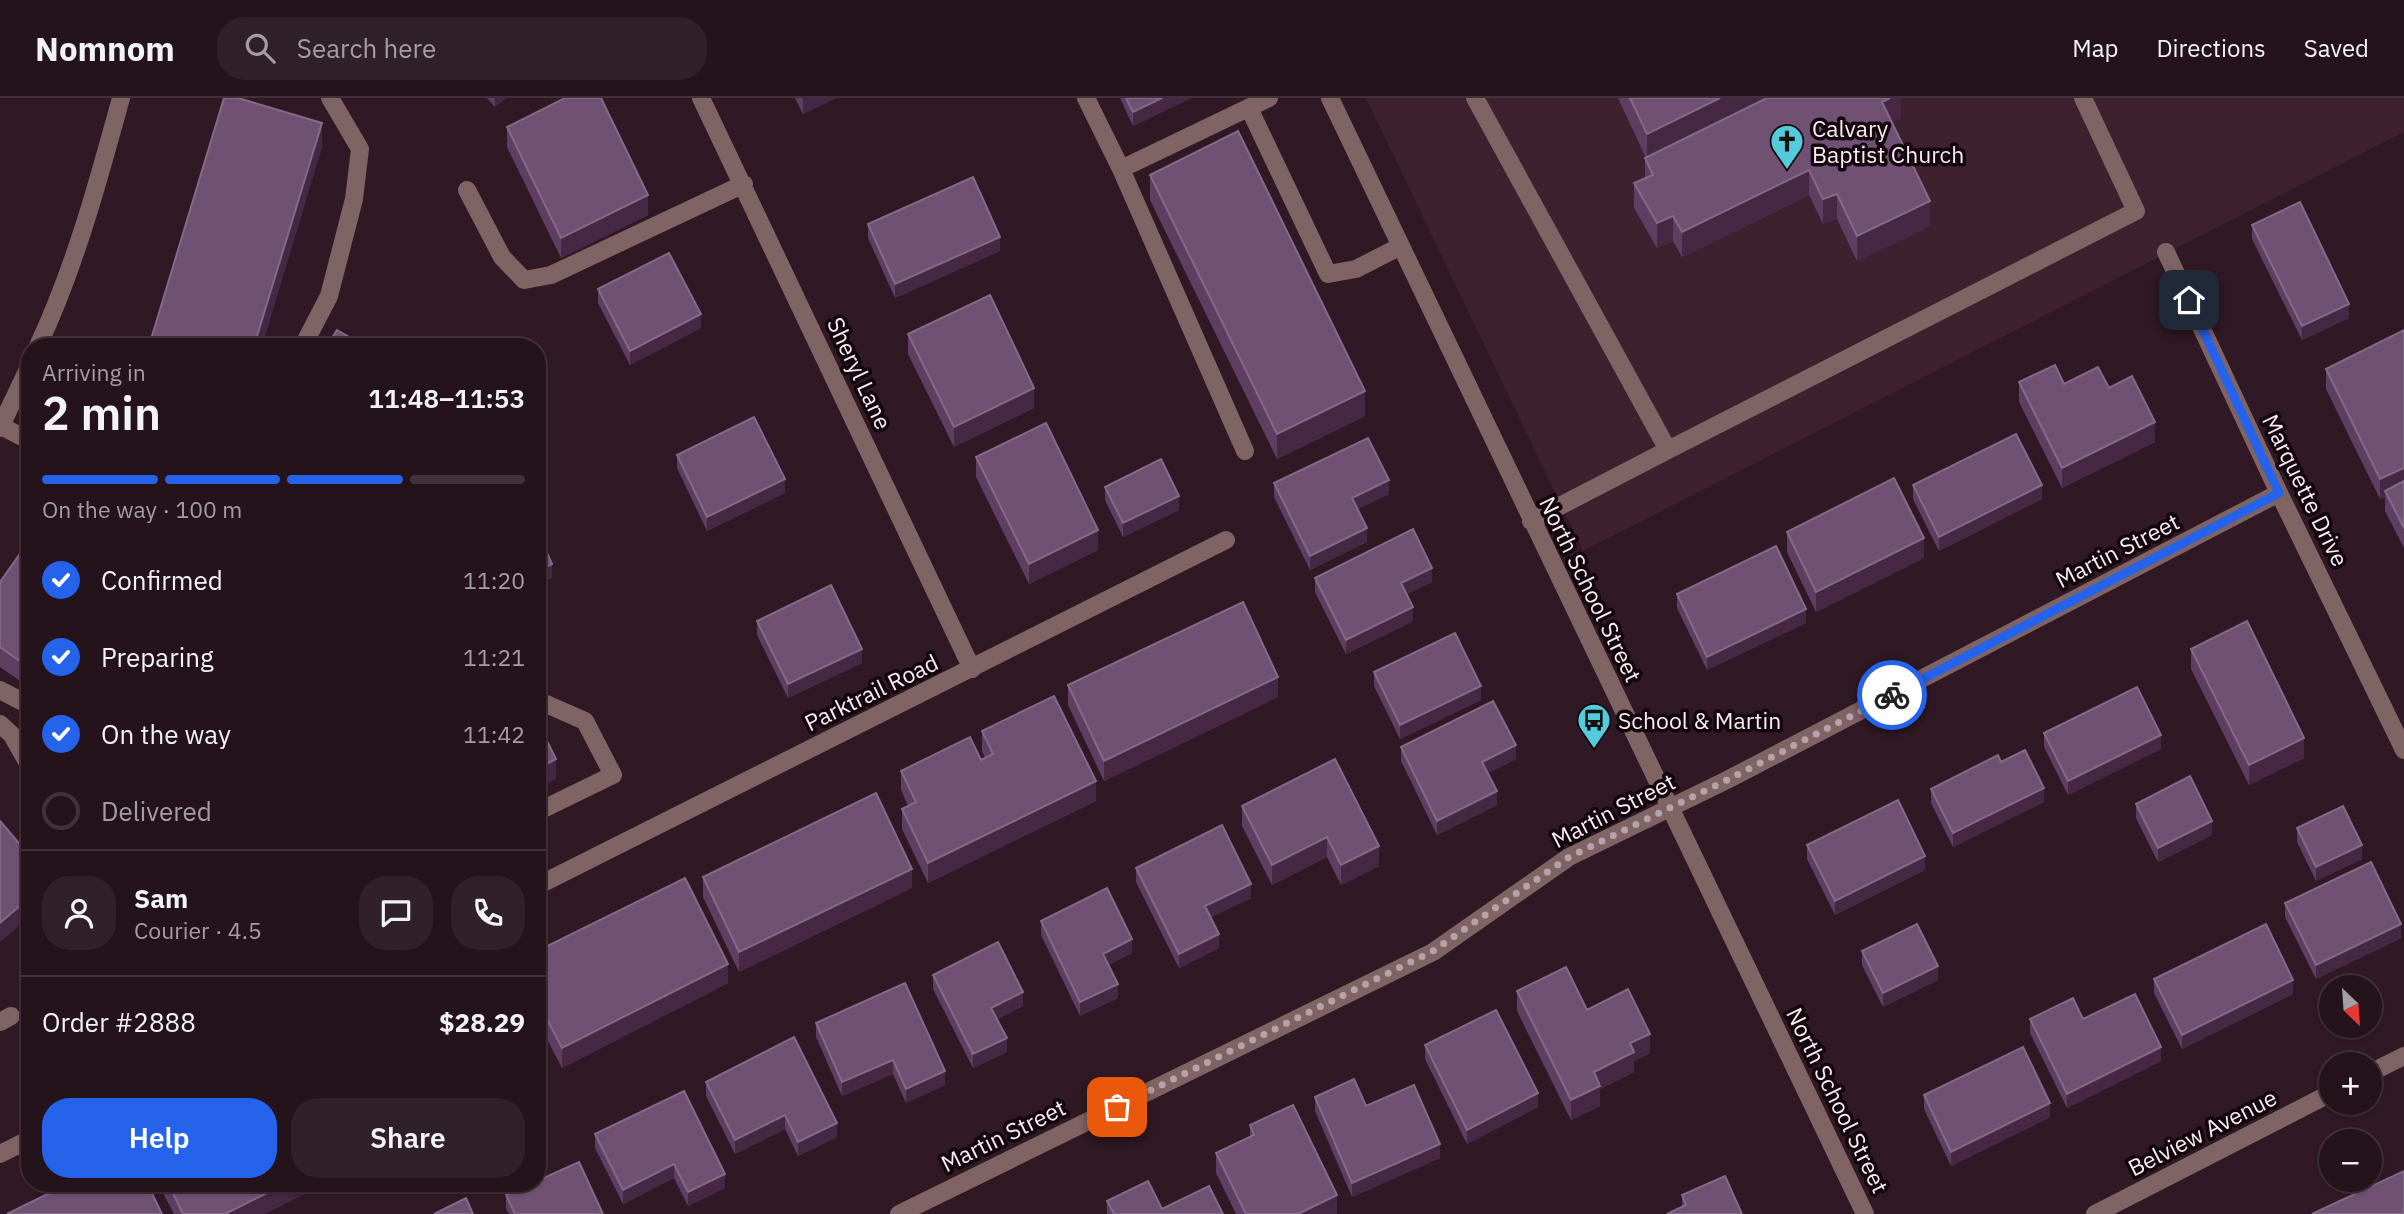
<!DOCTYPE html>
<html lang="en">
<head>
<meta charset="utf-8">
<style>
  body { margin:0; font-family:"IBM Plex Sans",sans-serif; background:#302028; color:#f1f3f6; height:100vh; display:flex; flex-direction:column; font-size:26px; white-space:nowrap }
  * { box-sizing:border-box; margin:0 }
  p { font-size:23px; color:#a39ea3 }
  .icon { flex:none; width:38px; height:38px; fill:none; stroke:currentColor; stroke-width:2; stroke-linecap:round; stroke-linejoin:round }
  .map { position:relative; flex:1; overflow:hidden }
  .drawer { position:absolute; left:21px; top:240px; width:525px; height:854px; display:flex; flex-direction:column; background:#24131b; border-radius:28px; box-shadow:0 2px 5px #0004,0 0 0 2px #41323a }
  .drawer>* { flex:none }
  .needle { width:46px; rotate:155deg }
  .tools { position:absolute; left:2319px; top:877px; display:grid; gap:14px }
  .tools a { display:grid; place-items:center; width:63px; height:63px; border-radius:50%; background:#24131b; box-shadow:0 2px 5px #0004,0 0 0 2px #41323a; font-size:35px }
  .pin { position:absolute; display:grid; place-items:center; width:60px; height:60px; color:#fff; margin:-30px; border-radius:14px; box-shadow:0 4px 10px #0006 }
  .courier { position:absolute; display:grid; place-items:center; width:70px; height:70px; margin:-35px; border:5px solid #2563eb; border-radius:50%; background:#fff; color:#222; box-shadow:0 2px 9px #0007 }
  .summary em { font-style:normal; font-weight:600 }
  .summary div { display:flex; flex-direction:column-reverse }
  .summary { display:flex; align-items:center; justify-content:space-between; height:119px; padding:0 21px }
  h1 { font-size:46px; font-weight:600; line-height:52px }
  .bar { display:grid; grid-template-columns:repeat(4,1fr); gap:10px 7px; align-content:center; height:84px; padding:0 21px }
  .bar i { height:9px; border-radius:5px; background:#41323a }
  .bar .selected { background:#2563eb }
  .bar p { grid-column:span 4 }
  .line { display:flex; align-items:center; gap:18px; padding:0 21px; border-top:2px solid #41323a }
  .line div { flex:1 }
  .round { display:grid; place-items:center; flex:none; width:74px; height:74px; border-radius:28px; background:#302028 }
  ol { padding:0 21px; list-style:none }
  li { display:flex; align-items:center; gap:21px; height:77px }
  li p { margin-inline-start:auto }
  li .icon { padding:7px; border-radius:50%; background:#2563eb; color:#fff; stroke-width:4 }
  li:last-child { color:#a39ea3 }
  li i { width:38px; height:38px; border:4px solid #41323a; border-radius:50% }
  .cta { display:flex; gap:14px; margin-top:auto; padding:14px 21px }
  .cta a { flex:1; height:80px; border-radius:28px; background:#2563eb; color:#fff; font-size:28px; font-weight:600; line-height:80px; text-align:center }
  .cta a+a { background:#302028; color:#f1f3f6 }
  header { display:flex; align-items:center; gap:42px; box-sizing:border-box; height:98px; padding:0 35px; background:#24131b; border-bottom:2px solid #41323a }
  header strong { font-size:33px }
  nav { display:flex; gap:38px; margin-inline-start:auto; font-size:24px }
  .search { width:490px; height:63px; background:#302028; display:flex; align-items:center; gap:18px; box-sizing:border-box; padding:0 24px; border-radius:28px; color:#a39ea3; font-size:26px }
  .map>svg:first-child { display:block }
  .built { fill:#3e202f }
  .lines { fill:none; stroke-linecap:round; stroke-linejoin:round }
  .minor { stroke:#806464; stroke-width:18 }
  .wall { fill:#603e64 }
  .shaded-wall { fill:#462744 }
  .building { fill:#715173; stroke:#866987; stroke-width:2 }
  .done { stroke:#b5a2aa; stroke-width:7; stroke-dasharray:0 12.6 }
  .route { stroke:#2563eb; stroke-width:9 }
  .labels { text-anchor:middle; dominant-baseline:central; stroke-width:7; stroke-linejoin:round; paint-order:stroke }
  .poi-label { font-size:23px; fill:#fcebf2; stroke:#11070c; text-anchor:start }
  .street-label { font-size:23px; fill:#fcebf2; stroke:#11070c }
</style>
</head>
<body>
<header>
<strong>Nomnom</strong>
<div class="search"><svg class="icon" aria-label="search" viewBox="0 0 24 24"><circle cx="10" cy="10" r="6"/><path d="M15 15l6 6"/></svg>Search here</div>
<nav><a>Map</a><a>Directions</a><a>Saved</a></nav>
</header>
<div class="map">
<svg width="2404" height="1116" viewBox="0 0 2404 1116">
  <rect width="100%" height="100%" fill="#301924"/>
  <path class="built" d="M1366 0H2404V34L1583 453Z"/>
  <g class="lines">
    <path class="minor" d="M701 0 972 571
      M1086 0 1121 71
      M1330 0 1865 1116
      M1475 0 1668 352 2136 113 2083 0
      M1249 10 1328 176 1356 171 1401 148
      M467 92 502 159 524 182 551 177 744 86
      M2166 154 2279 395 2404 652
      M38 248C75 169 98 84 121 0
      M303 248 329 198 354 101 360 51 330 0
      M1 328 30 343
      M0 330 30 267
      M1245 353 1121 71 1269 0
      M1531 423 1668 352
      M0 592 25 605 30 603
      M537 602 585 623 613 677 537 714
      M0 626 12 637 30 669
      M537 788 1226 442
      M0 924 11 918
      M2370 975 2404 958
      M0 1056 30 1041
      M899 1116 1433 854 1569 759 1727 682 2279 395
      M2095 1116 2331 995"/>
  </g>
  <path class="wall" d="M487 0H506L495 9Z
    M795 0H836L803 16Z
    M1120 0H1191L1133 28Z
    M1618 0H1901V20L1892 24 1930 128 1857 163 1837 121 1823 126 1809 97 1682 159 1673 143 1657 150 1634 110V85L1645 80V60H1646Z
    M507 29 648 117 561 160 507 49Z
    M1150 77 1365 318 1277 361 1150 102Z
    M868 126 1000 153 895 200 868 140Z
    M2252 127 2349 220 2302 242 2252 141Z
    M598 191 701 230 630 267 598 205Z
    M2404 232V450L2385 413V399L2380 401 2326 291V271Z
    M908 236 1034 310 954 349 908 256Z
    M2019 284 2064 286 2155 344 2062 390 2019 304Z
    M677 357 785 395 707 433 677 370Z
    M976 359 1098 452 1029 486 976 379Z
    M1274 385 1389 396 1358 411 1367 444 1310 472 1274 399Z
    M1913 387 2042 401 1939 453 1913 401Z
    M1105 389 1179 412 1123 439 1105 402Z
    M1787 434 1924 460 1816 514 1787 454Z
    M30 443V590L0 569V484Z
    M1315 480 1432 484 1407 496 1413 523 1346 556 1315 494Z
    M1677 496 1806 525 1707 572 1677 510Z
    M757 523 862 565 788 600 757 537Z
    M2191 551 2304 660 2249 687 2191 571Z
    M1374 574 1481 602 1400 641 1374 588Z
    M1068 587 1278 599 1104 683 1068 607Z
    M982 633 1096 703 928 785 902 731V711L908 708 901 692V673L981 662 985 660 982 653Z
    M2044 635 2161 651 2068 697 2044 649Z
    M1401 649 1516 661 1488 675 1497 707 1437 737 1401 663Z
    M1335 661 1379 768 1341 787 1327 759 1272 787 1242 728V708Z
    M2001 664 2044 704 1953 749 1931 705V691Z
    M2136 706 2212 737 2158 764 2136 720Z
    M2297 730 2362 761 2316 783 2297 744Z
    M1807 747 1925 772 1835 817 1807 761Z
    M1136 770 1251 800 1211 819 1219 850 1179 870 1136 784Z
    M703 779 912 790 739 874 703 799Z
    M2285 805 2401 840 2316 881 2285 819Z
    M1041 823 1132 855 1108 867 1118 900 1080 918 1041 837Z
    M537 853 728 885 562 970 537 922Z
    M1862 853 1938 882 1883 909 1862 867Z
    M933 877 1023 908 997 921 1007 954 973 970 933 891Z
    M2154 881 2293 896 2182 951 2154 895Z
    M1517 893 1587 912 1650 955 1634 963V974L1600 991V1008L1571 1022 1517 913Z
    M2030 921H2083L2161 963 2067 1010 2030 935Z
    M816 925 945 987 906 1005 893 976 842 998 816 939Z
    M1425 947 1538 1009 1467 1046 1425 961Z
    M706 984 837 1039 798 1058 785 1031 735 1056 706 998Z
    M684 993 725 1090 688 1108 674 1080 623 1106 595 1050V1036Z
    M1924 997 2050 1019 1951 1068 1924 1011Z
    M1315 999 1366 1008 1440 1060 1352 1099 1315 1013Z
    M1250 1027 1337 1116H1236L1216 1075V1055L1250 1039Z
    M164 1085H326L264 1116H174L164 1097Z
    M506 1097 603 1116H509L506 1111Z
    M1682 1097 1742 1116 1682 1109Z
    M1107 1103 1162 1111 1223 1116H1107Z"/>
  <path class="shaded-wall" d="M495 0H506L495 9Z
    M803 0H836L803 16Z
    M1162 0H1191L1133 28V14Z
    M1720 0H1764V4L1647 61V36Z
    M1890 0H1901V20L1882 29V4Z
    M322 25V50L262 248H254Z
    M1809 72V97L1682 159V134Z
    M1837 96V121L1823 126V101Z
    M648 97V117L561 160V140Z
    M1930 103V128L1857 163V138Z
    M1673 118V143L1657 150V125Z
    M1000 139V153L895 200V186Z
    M2349 206V220L2302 242V228Z
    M701 216V230L630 267V253Z
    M1034 290V310L954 349V329Z
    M1365 293V318L1277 361V336Z
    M2155 324V344L2062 390V370Z
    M2404 370V390L2385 393V399L2380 401V381Z
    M785 381V395L707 433V419Z
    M1389 382V396L1352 414V400Z
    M2042 387V401L1939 453V439Z
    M1179 398V412L1123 439V425Z
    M1367 430V444L1310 472V458Z
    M1098 432V452L1029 486V466Z
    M1924 440V460L1816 514V494Z
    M552 466V480L537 487V473Z
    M1432 470V484L1401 499V485Z
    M1413 509V523L1346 556V542Z
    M1806 511V525L1707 572V559Z
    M862 551V565L788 600V586Z
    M1278 579V599L1104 683V663Z
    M1481 588V602L1400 641V627Z
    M2161 637V651L2068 697V683Z
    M2304 640V660L2249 687V667Z
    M1516 647V661L1482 678V664Z
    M556 661V681L537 691V671Z
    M1096 683V703L928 785V765Z
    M2044 690V704L1953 749V735Z
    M1497 693V707L1437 737V723Z
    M2212 723V737L2158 764V750Z
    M1327 739V759L1272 787V767Z
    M2362 747V761L2316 783V769Z
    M1379 748V768L1341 787V767Z
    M1925 758V772L1835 817V803Z
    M912 771V790L739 874V854Z
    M1251 786V800L1205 822V808Z
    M30 799V819L0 844V825Z
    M2401 826V840L2316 881V867Z
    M1219 836V850L1179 870V856Z
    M1132 841V855L1103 870V856Z
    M728 866V885L562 970V950Z
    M1938 868V882L1883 909V895Z
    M2293 882V896L2182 951V937Z
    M1118 886V900L1080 918V904Z
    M1023 894V908L991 924V910Z
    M1650 936V955L1634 963V974L1600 991V1008L1571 1022V1002L1594 974 1630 945Z
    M1007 940V954L973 970V956Z
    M2161 949V963L2067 1010V996Z
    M545 960V980L537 984V964Z
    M893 962V976L842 998V984Z
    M945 973V987L906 1005V991Z
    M1538 995V1009L1467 1046V1032Z
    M2050 1005V1019L1951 1068V1054Z
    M785 1017V1031L735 1056V1042Z
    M837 1025V1039L798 1058V1044Z
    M1440 1046V1060L1352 1099V1085Z
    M674 1066V1080L623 1106V1092Z
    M725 1076V1090L688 1108V1094Z
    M287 1085H326L264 1116H225Z
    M1337 1097V1116H1298Z"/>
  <path class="building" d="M224 0H238L322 25 254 248H149Z
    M565 0H601L648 97 561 140 507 29Z
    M1126 0H1162L1133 14Z
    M1630 0H1720L1647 36Z
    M1767 0H1890L1882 4 1930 103 1857 138 1837 96 1823 101 1809 72 1682 134 1673 118 1657 125 1634 85 1653 77 1645 60Z
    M1238 33 1365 293 1277 336 1150 77Z
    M973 79 1000 139 895 186 868 126Z
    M2300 104 2349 206 2302 228 2252 127Z
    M669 155 701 216 630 253 598 191Z
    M990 197 1034 290 954 329 908 236Z
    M337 232 365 248H327Z
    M2404 232V370L2380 381 2326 271Z
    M2055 267 2064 286 2098 269 2109 290 2132 278 2155 324 2062 370 2019 284Z
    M754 319 785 381 707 419 677 357Z
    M1046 325 1098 432 1029 466 976 359Z
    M2016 336 2042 387 1939 439 1913 387Z
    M1368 340 1389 382 1352 400 1367 430 1310 458 1274 385Z
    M1161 361 1179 398 1123 425 1105 389Z
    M1894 380 1924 440 1816 494 1787 434Z
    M2404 383V430L2385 393Z
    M1413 431 1432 470 1401 485 1413 509 1346 542 1315 480Z
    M537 432 552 466 537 473Z
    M29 443H30V570L0 549V484Z
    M1776 448 1806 511 1707 559 1677 496Z
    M831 487 862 551 788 586 757 523Z
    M1243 504 1278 579 1104 663 1068 587Z
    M2247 523 2304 640 2249 667 2191 551Z
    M1455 535 1481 588 1400 627 1374 574Z
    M2137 589 2161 637 2068 683 2044 635Z
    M1054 598 1096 683 928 765 902 711 916 704 901 673 970 639 981 662 993 656 982 633Z
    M1493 603 1516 647 1482 664 1497 693 1437 723 1401 649Z
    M537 623 556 661 537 671Z
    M2025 652 2044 690 1953 735 1931 691 1998 657 2001 664Z
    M1335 661 1379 748 1341 767 1327 739 1272 767 1242 708Z
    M2190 678 2212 723 2158 750 2136 706Z
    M876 695 912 771 739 854 703 779Z
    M1898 702 1925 758 1835 803 1807 747Z
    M2343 708 2362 747 2316 769 2297 730Z
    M0 723 30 758V799L0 825Z
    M1222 727 1251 786 1205 808 1219 836 1179 856 1136 770Z
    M2371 764 2401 826 2316 867 2285 805Z
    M685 780 728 866 562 950 537 902V890L544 886 537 872V853Z
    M1107 790 1132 841 1103 856 1118 886 1080 904 1041 823Z
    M1917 826 1938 868 1883 895 1862 853Z
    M2266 826 2293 882 2182 937 2154 881Z
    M998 844 1023 894 991 910 1007 940 973 956 933 877Z
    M1566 869 1587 912 1628 891 1650 936 1630 945 1634 954 1594 974 1600 988 1571 1002 1517 893Z
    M905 885 945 973 906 991 893 962 842 984 816 925Z
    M2135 896 2161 949 2067 996 2030 921 2073 900 2083 921Z
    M1496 912 1538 995 1467 1032 1425 947Z
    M794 939 837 1025 798 1044 785 1017 735 1042 706 984Z
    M537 943 545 960 537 964Z
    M2023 949 2050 1005 1951 1054 1924 997Z
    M1354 981 1366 1008 1414 987 1440 1046 1352 1085 1315 999Z
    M684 993 725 1076 688 1094 674 1066 623 1092 595 1036Z
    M1293 1007 1337 1097 1298 1116H1246L1216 1055 1254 1037 1250 1027Z
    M579 1064 603 1116H515L506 1097 533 1085H537V1083Z
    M2404 1073V1116H2312Z
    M1725 1078 1742 1116H1667L1686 1107 1682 1097Z
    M1148 1083 1162 1111 1209 1088 1223 1116H1114L1107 1103Z
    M70 1085H147L162 1116H7Z
    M168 1085H287L225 1116H183Z
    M466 1100 473 1116H434Z"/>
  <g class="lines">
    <path class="done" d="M1117 1009 1433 853 1569 759 1727 682 1892 597"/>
    <path class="route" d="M1892 597 2279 395 2189 202"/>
  </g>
  <defs>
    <symbol id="church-pin" viewBox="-11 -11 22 30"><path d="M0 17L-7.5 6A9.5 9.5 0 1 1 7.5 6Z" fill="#53cbdb" stroke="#11070c"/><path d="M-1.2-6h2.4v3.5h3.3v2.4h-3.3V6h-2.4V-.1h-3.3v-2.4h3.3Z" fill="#111"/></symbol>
    <symbol id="bus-pin" viewBox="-11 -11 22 30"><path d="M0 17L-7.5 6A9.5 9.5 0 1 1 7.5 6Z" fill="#53cbdb" stroke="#11070c"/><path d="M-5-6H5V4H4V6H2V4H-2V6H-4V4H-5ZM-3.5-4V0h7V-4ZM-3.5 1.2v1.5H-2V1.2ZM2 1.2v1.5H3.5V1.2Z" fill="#111"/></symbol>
  </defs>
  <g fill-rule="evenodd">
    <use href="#church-pin" x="1768" y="24" width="38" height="52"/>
    <use href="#bus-pin" x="1575" y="603" width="38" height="52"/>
  </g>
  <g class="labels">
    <g class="poi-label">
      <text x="1812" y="30">Calvary<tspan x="1812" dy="26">Baptist Church</tspan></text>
      <text x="1618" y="622">School &amp; Martin</text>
    </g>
    <g class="street-label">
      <text transform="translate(860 275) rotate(65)">Sheryl Lane</text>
      <text transform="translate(2306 392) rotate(64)">Marquette Drive</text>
      <text transform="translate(2117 452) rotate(-27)">Martin Street</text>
      <text transform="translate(1591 491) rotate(64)">North School Street</text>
      <text transform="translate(871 594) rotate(-26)">Parktrail Road</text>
      <text transform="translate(1613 712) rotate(-27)">Martin Street</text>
      <text transform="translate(1838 1002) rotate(64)">North School Street</text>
      <text transform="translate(2202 1034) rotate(-27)">Belview Avenue</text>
      <text transform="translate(1003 1037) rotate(-26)">Martin Street</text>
    </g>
  </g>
</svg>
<div class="tools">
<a><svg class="needle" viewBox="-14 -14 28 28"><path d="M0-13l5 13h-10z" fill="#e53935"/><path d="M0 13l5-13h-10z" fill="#a39ea3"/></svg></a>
<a>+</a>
<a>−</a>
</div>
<div class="pin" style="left:1117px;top:1009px;background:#ea580c"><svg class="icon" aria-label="bag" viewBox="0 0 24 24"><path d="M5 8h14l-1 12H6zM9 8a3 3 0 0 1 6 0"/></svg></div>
<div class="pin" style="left:2189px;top:202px;background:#1f2937"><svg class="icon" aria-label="home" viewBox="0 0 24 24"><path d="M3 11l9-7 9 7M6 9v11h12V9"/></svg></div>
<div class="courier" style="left:1892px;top:597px"><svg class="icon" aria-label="bike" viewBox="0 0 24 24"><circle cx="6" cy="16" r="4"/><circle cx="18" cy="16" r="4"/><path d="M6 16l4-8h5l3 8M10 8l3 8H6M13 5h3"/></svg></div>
<section class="drawer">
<div class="summary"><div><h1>2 min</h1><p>Arriving in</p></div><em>11:48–11:53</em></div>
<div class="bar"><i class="selected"></i><i class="selected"></i><i class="selected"></i><i></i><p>On the way · 100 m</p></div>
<ol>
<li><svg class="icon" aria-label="check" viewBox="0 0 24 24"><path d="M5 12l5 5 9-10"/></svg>Confirmed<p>11:20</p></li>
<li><svg class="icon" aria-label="check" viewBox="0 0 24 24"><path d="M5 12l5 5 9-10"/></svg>Preparing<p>11:21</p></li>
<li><svg class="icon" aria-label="check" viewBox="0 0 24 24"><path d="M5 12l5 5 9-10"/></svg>On the way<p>11:42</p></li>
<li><i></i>Delivered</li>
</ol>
<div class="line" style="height:126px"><a class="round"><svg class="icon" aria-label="person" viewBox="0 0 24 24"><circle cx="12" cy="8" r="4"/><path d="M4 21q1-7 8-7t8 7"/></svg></a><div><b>Sam</b><p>Courier · 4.5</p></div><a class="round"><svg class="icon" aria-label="chat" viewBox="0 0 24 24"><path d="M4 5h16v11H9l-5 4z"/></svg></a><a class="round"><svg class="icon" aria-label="phone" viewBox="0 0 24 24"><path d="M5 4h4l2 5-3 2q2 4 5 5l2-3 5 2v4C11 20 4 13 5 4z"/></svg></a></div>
<div class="line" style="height:91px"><div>Order #2888</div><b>$28.29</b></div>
<div class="cta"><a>Help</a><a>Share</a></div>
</section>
</div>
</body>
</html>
